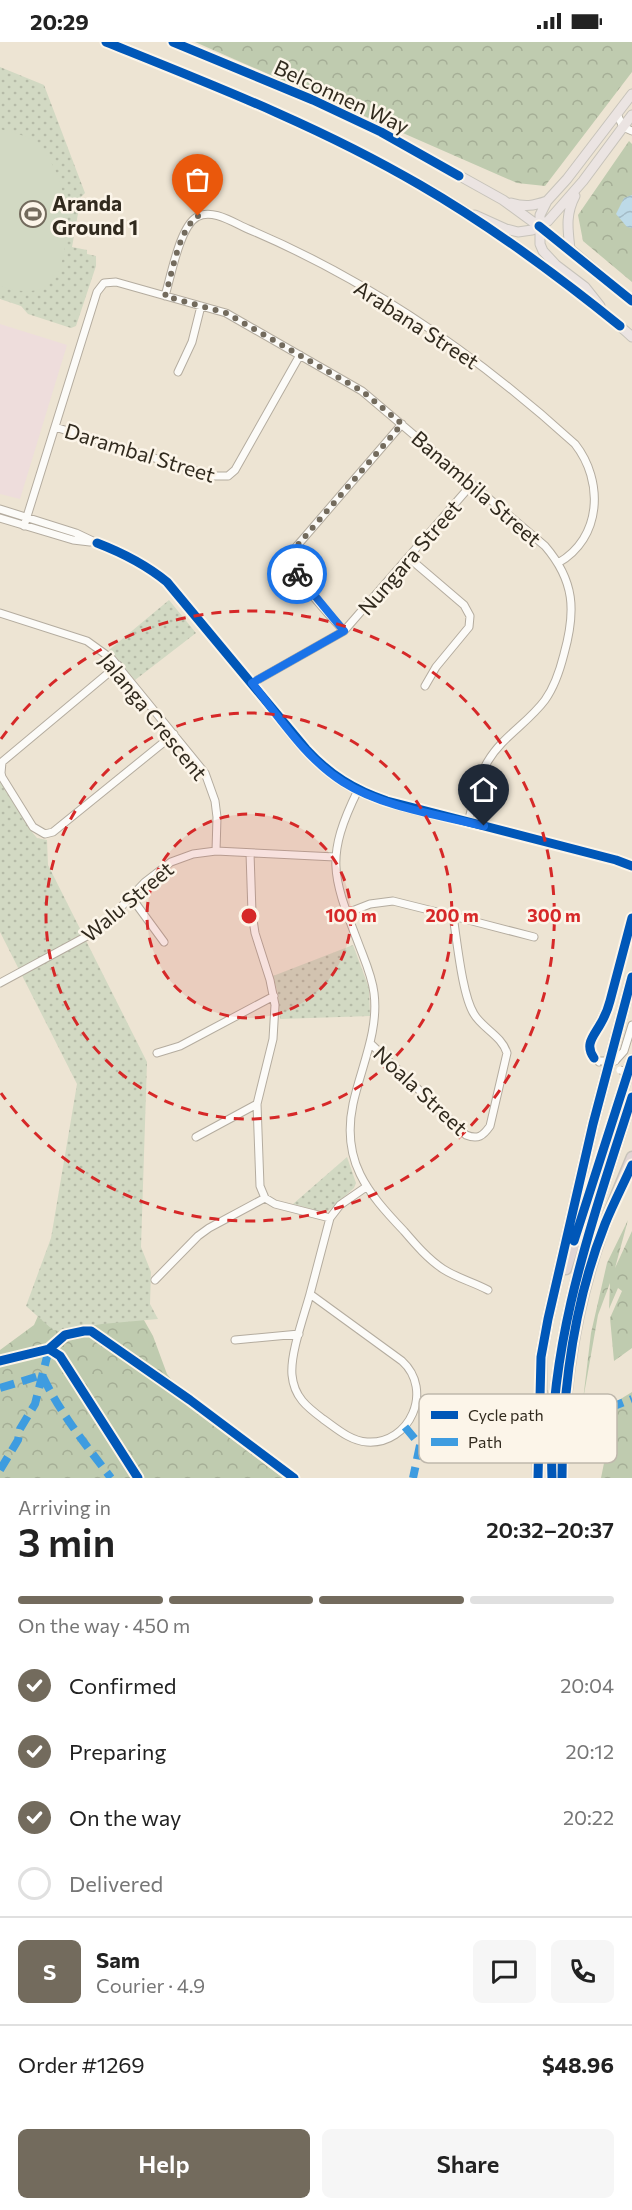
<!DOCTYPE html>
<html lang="en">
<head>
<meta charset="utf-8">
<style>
  body { margin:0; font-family:Commissioner,sans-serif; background:#f6f6f6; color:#222; height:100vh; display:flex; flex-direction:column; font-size:22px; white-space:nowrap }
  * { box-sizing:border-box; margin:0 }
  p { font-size:20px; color:#767676 }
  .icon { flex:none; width:33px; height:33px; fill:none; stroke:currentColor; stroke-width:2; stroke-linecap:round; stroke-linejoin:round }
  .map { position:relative; height:1436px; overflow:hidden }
  .details { display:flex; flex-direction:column; background:#fff; flex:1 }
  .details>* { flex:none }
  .pin { position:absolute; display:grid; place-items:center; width:51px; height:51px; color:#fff; margin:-62px -26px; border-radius:50% 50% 50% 0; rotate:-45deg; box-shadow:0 0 6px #0007 }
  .pin .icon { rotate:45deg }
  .courier { position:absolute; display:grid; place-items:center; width:60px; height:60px; margin:-30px; border:4px solid #1a73e8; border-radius:50%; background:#fff; color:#222; box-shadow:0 2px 8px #0007 }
  .head em { font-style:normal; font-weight:600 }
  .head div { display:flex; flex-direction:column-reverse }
  .head { display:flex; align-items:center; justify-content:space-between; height:102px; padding:0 18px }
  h1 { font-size:39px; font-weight:600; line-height:45px }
  .bar { display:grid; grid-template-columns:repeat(4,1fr); gap:9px 6px; align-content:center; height:72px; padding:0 18px }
  .bar i { height:8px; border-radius:4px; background:#e0e0e0 }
  .bar .current { background:#736b5d }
  .bar p { grid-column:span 4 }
  .line { display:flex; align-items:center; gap:15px; padding:0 18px; border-top:2px solid #e0e0e0 }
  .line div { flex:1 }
  .round { display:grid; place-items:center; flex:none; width:63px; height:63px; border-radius:9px; background:#f6f6f6 }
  ol { padding:0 18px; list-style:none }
  li { display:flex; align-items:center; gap:18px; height:66px }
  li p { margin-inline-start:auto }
  li .icon { padding:6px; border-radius:50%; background:#736b5d; color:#fff; stroke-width:4 }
  li:last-child { color:#767676 }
  li i { width:33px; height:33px; border:3px solid #e0e0e0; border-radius:50% }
  .cta { display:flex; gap:12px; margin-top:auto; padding:12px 18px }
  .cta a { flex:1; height:69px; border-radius:9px; background:#736b5d; color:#fff; font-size:24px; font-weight:600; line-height:69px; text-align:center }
  .cta a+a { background:#f6f6f6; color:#222 }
  .status { display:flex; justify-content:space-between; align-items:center; height:42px; padding:0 30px; background:#fff; direction:ltr }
  .status svg { height:16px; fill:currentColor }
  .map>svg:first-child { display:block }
  .education { fill:#eedddc }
  .forest { fill:url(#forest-crowns) }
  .park { fill:url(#park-dots) }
  .pitch { fill:#d2d9c3 }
  .water { fill:url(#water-waves) }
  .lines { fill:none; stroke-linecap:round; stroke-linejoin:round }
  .minor-casing { stroke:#b4ac9f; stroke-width:9 }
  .major-casing { stroke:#c7c3ba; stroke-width:11 }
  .highway-casing { stroke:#c7c3ba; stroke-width:13 }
  .minor { stroke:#fcfbf8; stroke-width:7 }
  .major { stroke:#ebe4e2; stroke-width:9 }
  .highway { stroke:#e0d5d3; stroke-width:10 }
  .minor-bridge-casing { stroke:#b4ac9f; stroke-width:9; stroke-linecap:butt }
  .minor-bridge { stroke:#fcfbf8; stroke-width:7 }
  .quiet { stroke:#3e9ce0; stroke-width:8; stroke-dasharray:15 8; stroke-linecap:butt }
  .cycleway-casing { stroke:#fcf5e9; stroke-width:13 }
  .cycleway { stroke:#0057b8; stroke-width:9 }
  .done { stroke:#736b5d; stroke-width:6; stroke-dasharray:0 10.8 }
  .route { stroke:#1a73e8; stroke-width:8 }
  .ring { fill:none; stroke:#d62828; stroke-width:3; stroke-dasharray:10 8 }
  .labels { text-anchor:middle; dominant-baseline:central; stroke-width:5; stroke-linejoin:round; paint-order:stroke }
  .street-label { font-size:21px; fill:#312a1e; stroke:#fcf5e9 }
  .poi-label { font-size:21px; font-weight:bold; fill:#312a1e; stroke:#fcf5e9; text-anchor:start }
  .key { fill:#fcf5e9; stroke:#bfb8ac; stroke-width:1.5 }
  .key-label { font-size:16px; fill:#312a1e }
  .centre { fill:#d62828; stroke:#fcf5e9; stroke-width:3 }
  .ring-label { font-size:18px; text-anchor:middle; font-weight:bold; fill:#d62828; stroke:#fcf5e9; stroke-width:5; stroke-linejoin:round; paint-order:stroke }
</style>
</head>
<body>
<div class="status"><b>20:29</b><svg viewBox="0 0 49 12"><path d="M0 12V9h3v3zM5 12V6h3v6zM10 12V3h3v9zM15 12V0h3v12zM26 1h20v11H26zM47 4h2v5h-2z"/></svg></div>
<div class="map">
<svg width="632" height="1436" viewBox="0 0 632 1436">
  <defs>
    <pattern id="forest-crowns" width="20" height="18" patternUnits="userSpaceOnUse" patternTransform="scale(1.5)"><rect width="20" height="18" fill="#bfcbaf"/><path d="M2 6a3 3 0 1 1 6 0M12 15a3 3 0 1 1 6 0" fill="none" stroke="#a5ae96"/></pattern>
    <pattern id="park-dots" width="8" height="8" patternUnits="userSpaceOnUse" patternTransform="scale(1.5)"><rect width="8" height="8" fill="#d2d9c3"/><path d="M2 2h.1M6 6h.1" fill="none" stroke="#b5baa7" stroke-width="1.8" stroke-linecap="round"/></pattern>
    <pattern id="water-waves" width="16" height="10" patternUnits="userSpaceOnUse" patternTransform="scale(1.5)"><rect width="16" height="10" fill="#bddae7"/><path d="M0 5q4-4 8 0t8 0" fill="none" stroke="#a3bbc6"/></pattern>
  </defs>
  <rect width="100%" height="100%" fill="#ede4d3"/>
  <path class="education" d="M0 282 67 303 20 457 0 452Z"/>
  <path class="forest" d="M195 0H632V30L545 144 517 141Z
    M629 99 632 102V240L583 199 578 173Z
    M628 1178 615 1226 632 1189V1306L614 1319 610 1276 622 1249 618 1246 609 1267 610 1241 598 1273 583 1358 591 1291 607 1221Z
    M49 1249 136 1264 153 1294 167 1332 199 1372 283 1436H0V1308L34 1283Z
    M632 1350V1436H601L612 1381 601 1392 596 1371 603 1375 617 1366 619 1358Z"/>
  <path class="park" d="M0 25 44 43 85 151 81 155 72 205 87 208V212L96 214V224L76 284 71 286 28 272 21 264 0 257Z
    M169 558 196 591 135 638 109 608Z
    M0 739 32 790 37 796 47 798 48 823 147 1020 141 1205 151 1230 150 1262 158 1277 102 1282 59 1289 53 1288 26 1264 51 1196 77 1042 0 890Z
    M353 903 369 946 370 974 280 977 278 952 273 934Z
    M347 1115 356 1141 354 1146 328 1169H318L293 1162Z"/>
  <path class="pitch" d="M0 87C11 90 26 93 34 100 65 126 70 174 64 211 61 223 59 235 48 243 33 253 16 249 0 244Z"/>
  <path class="water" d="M632 153V186L627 185 616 172 624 156Z"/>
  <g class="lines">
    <defs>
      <path id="minor" d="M617 72 623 85 632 89
        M165 254C171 234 180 184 197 175 212 166 234 181 248 187 369 238 478 314 575 402 604 439 602 496 558 521
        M178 330 192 300 201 264
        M55 385 212 434H228L235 428 300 313
        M0 467 76 491 97 501 125 512 151 527 181 555 306 707C330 733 354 748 387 759L616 818 632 824
        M0 476 73 498 90 500
        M24 484 97 250 104 241 116 240 226 271 362 349 545 504C575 539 576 569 564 612 560 628 555 644 545 658 528 681 502 695 488 719 477 737 474 760 468 780
        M409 516 464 563 470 574 469 585 436 625 425 644
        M0 571 87 599 112 617 205 731 215 759 217 775 216 809
        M344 589C332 576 297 539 293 524 292 517 294 512 296 505L402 382
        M118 623 2 720 1 731 2 735 33 785 45 792 53 790 174 692
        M252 641 344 589 472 442
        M358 748C324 817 333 835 359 903 365 919 372 934 374 951 379 989 361 1025 353 1062 341 1119 367 1150 404 1189 416 1203 428 1217 443 1227 457 1236 473 1240 488 1248
        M250 811 252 871 255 891 270 938 275 963 273 997 257 1062 260 1144 265 1156
        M131 855 164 900
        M347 871 370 862 393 859 453 874C457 898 462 953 474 972 482 986 502 994 507 1011L490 1084C483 1094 478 1098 466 1093L370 1001
        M453 874 534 895
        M0 941 100 887 145 840 171 820 193 812 216 809 335 815
        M157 1011 180 1004 274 954
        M615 1019 624 1009 632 983
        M599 1020 592 1013 589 1001 610 959 632 876
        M196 1095 257 1062
        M155 1238 198 1194 209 1186 265 1156 275 1162 330 1176
        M310 1252C304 1274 290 1312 292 1333 294 1355 307 1365 323 1377 336 1386 350 1399 367 1400 410 1403 434 1348 402 1319L310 1252 330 1176 340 1163 366 1145
        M235 1298 299 1292"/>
      <path id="major" d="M106 0C228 50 353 98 464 169 496 190 527 213 557 236 582 255 609 273 632 295
        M173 0 313 58 381 90 503 158 570 207 632 259
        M511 161C525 165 533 164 547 159
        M475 173 506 187 518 190 532 188 548 179 583 139 632 73
        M570 207C568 188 565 173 575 154
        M600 264 585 245 556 223 543 209 540 202V173L547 159 567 137 632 52"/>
      <path id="highway" d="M566 1227 632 1018
        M541 1355V1315L548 1277 593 1082 632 935
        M538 1436V1404L542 1351
        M552 1436C547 1304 592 1180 632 1055
        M562 1436C562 1354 573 1274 600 1196 609 1169 621 1142 632 1115"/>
    </defs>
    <use href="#minor" class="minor-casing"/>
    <use href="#major" class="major-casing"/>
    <use href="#highway" class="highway-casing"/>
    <use href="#minor" class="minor"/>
    <use href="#major" class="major"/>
    <use href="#highway" class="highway"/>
    <defs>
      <path id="minor-bridge" d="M600 1019H615
        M620 1028 632 1031"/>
    </defs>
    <use href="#minor-bridge" class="minor-bridge-casing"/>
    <use href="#minor-bridge" class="minor-bridge"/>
    <path class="quiet" d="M0 1346 42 1333C60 1371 86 1403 111 1436
      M609 1366 632 1357
      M405 1385 420 1403 413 1436
      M0 1428 18 1398 20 1387 35 1362 49 1307 52 1309"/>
    <defs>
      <path id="cycleway" d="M106 0C213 43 321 85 420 143 491 184 557 233 620 284
        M173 0 313 58 381 90 459 134
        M539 184 632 259
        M97 501C123 511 145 522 167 540L306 707C330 733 354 748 387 759L616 818 632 824
        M594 1016C584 1002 594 994 601 981 605 974 608 967 610 959L632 876
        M574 1199 632 1018
        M49 1307 60 1314 138 1436
        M0 1319 49 1307 65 1293 84 1289H91L190 1358 294 1436
        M538 1436 541 1315 548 1277 593 1082 632 935
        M552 1436C547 1304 592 1180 632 1055
        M562 1436C562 1350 573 1263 605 1182 613 1162 623 1143 632 1123"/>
    </defs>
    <use href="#cycleway" class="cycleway-casing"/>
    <use href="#cycleway" class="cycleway"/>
  </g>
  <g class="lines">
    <path class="done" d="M198 174C178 188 173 230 165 254L226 271 362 349 402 382 296 505 293 522 297 532"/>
    <path class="route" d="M297 532 344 589 252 641C279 675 306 717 343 740 382 765 439 773 484 784"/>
  </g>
  <circle cx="249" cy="874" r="102" fill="#d62828" fill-opacity=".12"/>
  <g class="ring">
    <circle cx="249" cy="874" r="102"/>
    <circle cx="249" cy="874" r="203"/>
    <path d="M1 697A305 305 0 1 1 1 1051"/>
  </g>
  <defs>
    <symbol id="stadium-ring" viewBox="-11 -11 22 22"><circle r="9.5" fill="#fcf5e9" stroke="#736b5d" stroke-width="1.5"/><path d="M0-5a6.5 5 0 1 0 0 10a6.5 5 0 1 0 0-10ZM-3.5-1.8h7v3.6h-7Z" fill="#736b5d"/></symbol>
  </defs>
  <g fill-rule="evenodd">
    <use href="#stadium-ring" x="18" y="157" width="30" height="30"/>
  </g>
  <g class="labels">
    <g class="street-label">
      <text transform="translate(342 54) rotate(25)">Belconnen Way</text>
      <text transform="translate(417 282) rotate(33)">Arabana Street</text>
      <text transform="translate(140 410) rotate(17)">Darambal Street</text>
      <text transform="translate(477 446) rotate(41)">Banambila Street</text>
      <text transform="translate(409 515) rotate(-49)">Nungara Street</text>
      <text transform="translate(154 674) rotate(51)">Jalanga Crescent</text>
      <text transform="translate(127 859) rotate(-40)">Walu Street</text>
      <text transform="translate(421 1048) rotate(43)">Noala Street</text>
    </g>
    <g class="poi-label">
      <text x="52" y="160">Aranda<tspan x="52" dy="24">Ground 1</tspan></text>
    </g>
  </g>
  <rect x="419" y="1352" width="198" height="69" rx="9" class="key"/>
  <rect x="431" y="1369" width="27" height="8" fill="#0057b8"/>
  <rect x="431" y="1396" width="27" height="8" fill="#3e9ce0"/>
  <g class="key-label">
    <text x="468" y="1379">Cycle path</text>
    <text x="468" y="1406">Path</text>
  </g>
  <circle cx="249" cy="874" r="9" class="centre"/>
  <g class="ring-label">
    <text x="351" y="880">100 m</text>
    <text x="452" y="880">200 m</text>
    <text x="554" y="880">300 m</text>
  </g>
</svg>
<div class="pin" style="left:198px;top:174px;background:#ea580c"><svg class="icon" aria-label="bag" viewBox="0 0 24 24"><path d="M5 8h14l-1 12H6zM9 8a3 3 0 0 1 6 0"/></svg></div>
<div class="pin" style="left:484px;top:784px;background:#1f2937"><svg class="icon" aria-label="home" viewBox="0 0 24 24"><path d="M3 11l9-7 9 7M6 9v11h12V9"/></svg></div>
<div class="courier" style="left:297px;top:532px"><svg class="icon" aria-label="bike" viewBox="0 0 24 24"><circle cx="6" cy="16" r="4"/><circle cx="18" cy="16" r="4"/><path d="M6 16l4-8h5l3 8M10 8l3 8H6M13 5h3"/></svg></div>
</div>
<section class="details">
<div class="head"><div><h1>3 min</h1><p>Arriving in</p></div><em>20:32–20:37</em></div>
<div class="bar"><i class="current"></i><i class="current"></i><i class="current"></i><i></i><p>On the way · 450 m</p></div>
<ol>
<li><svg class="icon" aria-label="check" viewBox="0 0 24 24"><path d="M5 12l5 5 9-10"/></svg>Confirmed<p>20:04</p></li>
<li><svg class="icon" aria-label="check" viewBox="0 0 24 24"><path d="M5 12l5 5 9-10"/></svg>Preparing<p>20:12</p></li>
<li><svg class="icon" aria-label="check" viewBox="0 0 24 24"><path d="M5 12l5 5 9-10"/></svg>On the way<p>20:22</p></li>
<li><i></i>Delivered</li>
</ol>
<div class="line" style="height:108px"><b class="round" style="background:#736b5d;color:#fff">S</b><div><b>Sam</b><p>Courier · 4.9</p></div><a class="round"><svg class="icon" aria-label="chat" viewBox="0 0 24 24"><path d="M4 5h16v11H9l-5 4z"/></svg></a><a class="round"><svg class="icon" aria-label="phone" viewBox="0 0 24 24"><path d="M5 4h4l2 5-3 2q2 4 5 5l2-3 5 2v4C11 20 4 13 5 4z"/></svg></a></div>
<div class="line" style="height:78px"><div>Order #1269</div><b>$48.96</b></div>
<div class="cta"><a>Help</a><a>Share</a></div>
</section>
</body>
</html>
